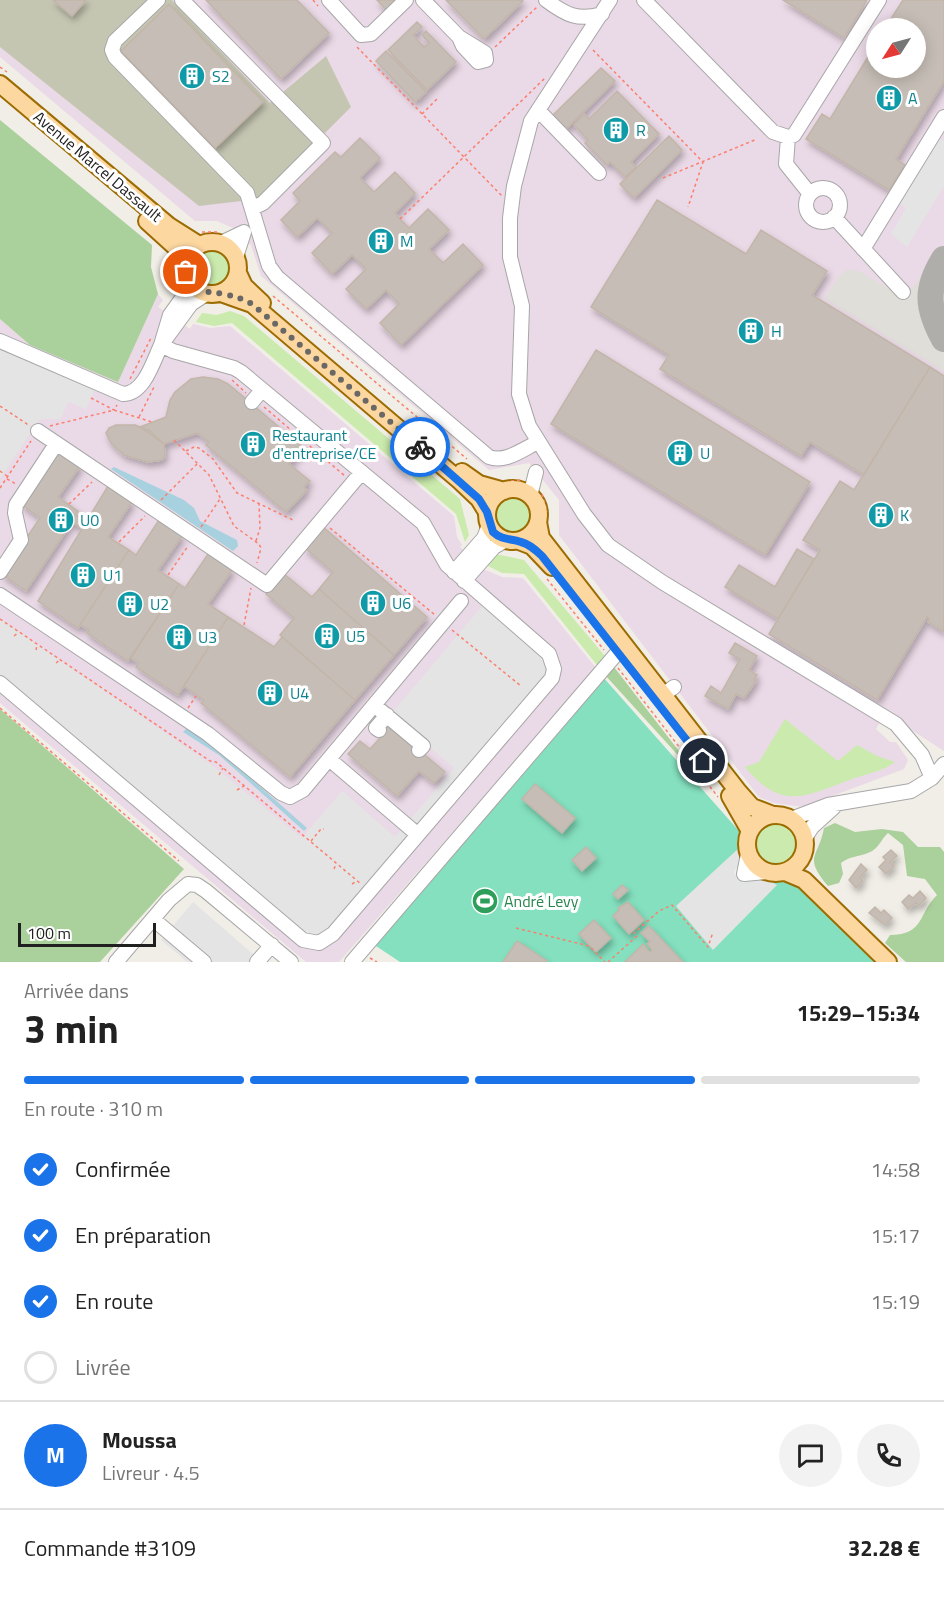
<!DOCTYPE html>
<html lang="fr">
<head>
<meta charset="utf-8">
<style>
  body { margin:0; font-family:"Titillium Web",sans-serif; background:#f2f2f2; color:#222; height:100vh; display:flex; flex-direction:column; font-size:22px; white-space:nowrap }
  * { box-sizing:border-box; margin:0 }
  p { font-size:20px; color:#767676 }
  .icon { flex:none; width:33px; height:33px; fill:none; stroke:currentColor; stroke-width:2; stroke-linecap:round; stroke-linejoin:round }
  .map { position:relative; height:962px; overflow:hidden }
  .panel { display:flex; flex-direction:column; background:#fff; flex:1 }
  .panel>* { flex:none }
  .needle { width:39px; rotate:234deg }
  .controls { position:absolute; left:866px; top:18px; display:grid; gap:12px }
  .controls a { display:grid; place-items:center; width:60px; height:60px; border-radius:50%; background:#fff; box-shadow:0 3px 15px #0003; font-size:30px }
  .scale { position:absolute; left:18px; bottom:15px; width:138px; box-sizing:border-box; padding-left:6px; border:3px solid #202020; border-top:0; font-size:16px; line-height:21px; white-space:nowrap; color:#202020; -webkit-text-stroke:4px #fff; paint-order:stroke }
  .pin { position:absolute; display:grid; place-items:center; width:51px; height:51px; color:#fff; margin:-26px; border:3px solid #fff; border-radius:50%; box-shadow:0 2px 6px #0007 }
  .courier { position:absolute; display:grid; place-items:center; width:60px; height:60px; margin:-30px; border:4px solid #1a73e8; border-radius:50%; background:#fff; color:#222; box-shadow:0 2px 8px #0007 }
  .head em { font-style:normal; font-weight:700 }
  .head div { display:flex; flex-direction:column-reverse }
  .head { display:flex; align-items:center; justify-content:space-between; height:102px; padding:0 24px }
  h1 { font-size:39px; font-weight:700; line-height:45px }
  .bar { display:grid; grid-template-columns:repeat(4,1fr); gap:9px 6px; align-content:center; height:72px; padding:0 24px }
  .bar i { height:8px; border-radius:4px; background:#e0e0e0 }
  .bar .active { background:#1a73e8 }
  .bar p { grid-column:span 4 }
  .line { display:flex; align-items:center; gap:15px; padding:0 24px; border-top:2px solid #e0e0e0 }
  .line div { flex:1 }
  .round { display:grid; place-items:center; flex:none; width:63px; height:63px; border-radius:32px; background:#f2f2f2 }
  ol { padding:0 24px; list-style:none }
  li { display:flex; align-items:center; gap:18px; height:66px }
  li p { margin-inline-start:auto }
  li .icon { padding:6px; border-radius:50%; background:#1a73e8; color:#fff; stroke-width:4 }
  li:last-child { color:#767676 }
  li i { width:33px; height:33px; border:3px solid #e0e0e0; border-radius:50% }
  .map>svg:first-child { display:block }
  .industrial { fill:#ead9e6; fill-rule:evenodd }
  .airport { fill:#e0ded8 }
  .construction { fill:#c5c6b2 }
  .grass { fill:#caebad }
  .forest { fill:#aad09b }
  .pitch { fill:#84e0bf }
  .parking { fill:#e4e4e4 }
  .water { fill:#a7d1df }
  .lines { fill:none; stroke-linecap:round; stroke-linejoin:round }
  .taxiway { stroke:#b0aeaa; stroke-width:26 }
  .building { fill:#c6beb6; stroke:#c3b5a9; stroke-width:1.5; filter:url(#shadow) }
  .minor-casing { stroke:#a7a7a7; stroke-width:16 }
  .major-casing { stroke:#9c6c00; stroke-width:20 }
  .path { stroke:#fb7f6d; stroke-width:1.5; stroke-dasharray:3 3; stroke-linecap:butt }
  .minor { stroke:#fff; stroke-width:14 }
  .major { stroke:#fdd7a0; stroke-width:16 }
  .done { stroke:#696866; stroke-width:6; stroke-dasharray:0 10.8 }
  .route { stroke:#1a73e8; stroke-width:8 }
  .labels { text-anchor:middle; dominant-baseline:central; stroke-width:6; stroke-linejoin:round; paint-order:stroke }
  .culture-label { font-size:16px; fill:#0d838f; stroke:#fff; text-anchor:start }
  .street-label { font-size:16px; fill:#202020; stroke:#fff }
  .leisure-label { font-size:16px; fill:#27864d; stroke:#fff; text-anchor:start }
</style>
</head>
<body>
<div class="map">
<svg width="944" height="962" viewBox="0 0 944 962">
  <defs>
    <filter id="shadow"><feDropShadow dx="2.5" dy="4.5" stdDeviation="3" flood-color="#0004"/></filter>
  </defs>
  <rect width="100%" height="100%" fill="#f1eee7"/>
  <path class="industrial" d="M0 0H944V751L885 713 876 729 890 742H896L908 760 904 769 803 807 774 803 759 797 559 535V500L529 463 489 470 261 276 251 245 233 228 217 221H195L0 57ZM876 28H915V68H876Z
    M158 294 163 300 158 307 190 329 193 324 210 328 230 326 454 516 457 537 462 545 460 547 483 569 502 577 523 578 596 668 339 962H306L0 703V319L30 345 118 381Z"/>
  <path class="airport" d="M931 262 944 270V371L825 299 839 276 847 270H857L896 293H909Z"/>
  <path class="construction" d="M0 0H172L270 103 326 56 351 107 259 199 199 206 0 47Z"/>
  <path class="grass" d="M195 268a17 17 0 1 1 34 0a17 17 0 1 1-34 0Z
    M230 311 244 316 460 499 469 535 465 542 456 514 232 323 214 326 196 322 202 313 217 315Z
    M494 515a19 19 0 1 1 38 0a19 19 0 1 1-38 0Z
    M496 554 524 560 605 656 597 665 524 574 502 573 486 565Z
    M785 719 838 761 857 745 877 756 895 762C884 771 866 774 852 779 806 796 782 812 745 767L759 762Z
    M756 844a20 20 0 1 1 40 0a20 20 0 1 1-40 0Z"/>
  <path class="forest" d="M0 120 152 245 151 267 158 294 118 382 30 345 0 319Z
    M614 667 706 786 605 675Z
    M0 709 184 869 100 962H0Z
    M835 823 855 832 882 829 903 832 918 847H940L944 852V962H906L885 943 890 935C925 935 918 913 937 895L925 879 907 876 903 845 888 833C881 839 879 849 868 853 858 857 850 856 841 863L843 874 839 883 828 886C803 856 818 859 824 828Z"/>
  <path class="pitch" d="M603 677 739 831 740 859 733 873 743 884 760 876C774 881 785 878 799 881L874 962H400L373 944Z"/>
  <path class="parking" d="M940 138 944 141V186L907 247 891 234 906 208 899 203Z
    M0 347 96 387 86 409 69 402 60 419H40L0 479Z
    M483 605 545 659 549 664 548 675 323 937 309 939 0 678V619L213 766 302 838 342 791 395 837 454 768 391 714Z
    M739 848V864L733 873 743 884 760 876 777 885 713 950 676 906Z
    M193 902 262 962H187L161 940Z"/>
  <path class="water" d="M114 467 184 500 194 508 200 521 237 540 238 546 233 551 111 469Z
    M187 728 221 752 307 828 304 831 219 755 183 732Z"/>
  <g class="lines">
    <path class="taxiway" d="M944 259C925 289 927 308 944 339"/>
  </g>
  <path class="building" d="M53 0H86L72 16Z
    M206 0H297L329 33 281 79Z
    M377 0H397L388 12Z
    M446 0H522L523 1 484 39Z
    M783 0H867L844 38Z
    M903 0H944V81L896 159 905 165 889 190 806 139 822 114 830 119 876 44V68H915V28H885Z
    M169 4 263 102 215 148 121 51Z
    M417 22 422 27 413 35 424 47 429 43 422 35 426 31 456 62 427 90 388 50Z
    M386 51 426 92 415 102 376 61Z
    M601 68 615 81 566 129 552 116Z
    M617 91 659 134 631 162 636 167 625 177 610 162 607 165 585 143 588 140 574 125 584 114 589 119Z
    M669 136 682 150 634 198 620 184Z
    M360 138 380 158 360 178 374 192 395 172 415 193 395 213 400 219 409 228 428 209 449 230 429 249 443 263 463 244 483 265 401 345 380 323 399 304 386 290 366 309 346 289 366 269 352 255 332 274 312 253 332 233 317 218 297 237 281 220 300 201 293 193 335 152 341 157Z
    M657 200 746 254 761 230 827 271 812 295 930 367 864 475 810 442 801 456 660 369 669 355 591 307Z
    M596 350 810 482 765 555 551 424Z
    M930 367 944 376V632L928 622 929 619 927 617 877 700 769 634 820 550 803 540 840 481 854 490Z
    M203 377 218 379 228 384 304 448 289 464 310 481 304 487 307 490 286 512 206 445 209 442 197 433 164 444 140 427 166 417 170 400 175 392 191 379Z
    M116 425H135L150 431 164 444 165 456 162 460 148 462 124 455 111 443 106 433 109 428Z
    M56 450 80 466 58 497 78 511 76 515 87 522 83 529 72 522 26 591 2 574 40 518 21 504Z
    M108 486 132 502 108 537 129 550 78 628 38 601Z
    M159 520 182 536 158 570 179 584 128 661 87 633 89 630 80 625 129 550 136 555Z
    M322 526 427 617 394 655 319 589 333 572 305 548Z
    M797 549 814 559 778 619 725 587 739 565 775 587Z
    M208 554 232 570 208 604 228 617 178 695 136 667 138 663 131 658 179 584 185 588Z
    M283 573 312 597 319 589 394 655 355 700 280 635 294 618 266 594Z
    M228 617 274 647 282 637 355 700 290 777 201 703 204 700 184 686Z
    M735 643 757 656 749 670 757 675 754 680 756 681 744 698 736 694 728 709 705 696 711 686 721 693 740 659 729 653Z
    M387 723 445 772 434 783 419 771 397 796 348 754 360 741 370 749 381 737 377 734Z
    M535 784 575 818 562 833 522 799Z
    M586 847 596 858 582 871 572 860Z
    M891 850 897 856 890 862 894 866 886 874 879 867 886 860 883 857Z
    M861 864 867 870 860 877 863 881 856 888 849 880Z
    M622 885 628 890 618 899 613 894Z
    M920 891 926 898 919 906 916 903 908 909 902 902 909 895 913 898Z
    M628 902 644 920 629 934 613 916 619 910 618 908Z
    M875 907 881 913 884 910 892 918 885 925 869 913Z
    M594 920 611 938 596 952 579 934Z
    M649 926 683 962H625L643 944 650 952 652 950 647 944 650 942 641 933Z
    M517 941 547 961V962H503Z"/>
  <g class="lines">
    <defs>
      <path id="minor" d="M158 0 115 41 112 50 115 57 247 193 269 266 277 277 489 457C506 463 523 449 538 442
        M182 0 323 143 263 203 253 208
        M329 0 361 35 371 34 406 0
        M423 0 459 37 463 46 478 62 486 60 485 53 459 37
        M546 0C566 15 578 21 602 14
        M610 0 531 121 514 186 510 218V257L522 306 519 394 529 426 584 514 608 545 662 582 896 724 922 755 932 778
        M644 0 773 132 788 137
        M538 110 599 173
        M788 137 794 135 879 0
        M788 137 786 164 810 194
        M806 205a17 17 0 1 1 34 0a17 17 0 1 1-34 0Z
        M834 217 903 292
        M221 243 244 232 236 257
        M863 249 944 117
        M189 279 183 297 170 315 161 345 191 304 206 294
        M0 341 123 394C144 394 153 362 161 345L173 351 234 368 241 372 423 523 447 565 549 654 554 669 552 678 333 934 319 943 303 940 0 683
        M252 402 262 390
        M38 431 267 585 361 473
        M530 496 536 472
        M0 572 21 540 15 513 16 505 56 444
        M454 572 484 538 489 525
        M464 581 494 547 506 540
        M0 595 208 734 281 793 290 797 303 790 461 601
        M663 695 674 687
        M374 705 423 746 419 750
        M379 730 376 728 387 715
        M329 759 417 834
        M791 819 828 805 911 791 932 778 944 764
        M805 838 812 827 834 807
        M748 854 744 874 766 872
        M153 919 204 962
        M116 962 169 900 188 884 197 885 206 891 291 962
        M257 962 272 945
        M352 962 618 652"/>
      <path id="major" d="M0 84 169 226 199 245
        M147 221 180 251 186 265
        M186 268a26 26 0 1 1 52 0a26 26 0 1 1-52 0Z
        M238 273 244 286 262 303
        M221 293 252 304 460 481 479 499 487 512
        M462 472 479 484 504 491
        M487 515a26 26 0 1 1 52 0a26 26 0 1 1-52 0Z
        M538 522 541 538 737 790 752 807 773 815
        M519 541 532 546 552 567
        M730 796 750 831
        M747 844a29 29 0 1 1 58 0a29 29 0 1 1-58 0Z
        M785 872 804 880 888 962"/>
    </defs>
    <use href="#minor" class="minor-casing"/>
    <use href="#major" class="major-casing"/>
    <path class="path" d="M313 0 318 6
      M357 47 502 196
      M495 47 537 7
      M593 50 703 162 688 207
      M0 67 7 72
      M422 114 439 97
      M663 178 757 139
      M400 219 545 78
      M202 232H218
      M273 296 467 459
      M130 379 151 338
      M232 380 246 393
      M91 398 114 410 117 405
      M0 406 30 426
      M264 407 345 476
      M139 417 155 385
      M50 426 114 410 152 422
      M174 440 209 475 234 526 259 544 261 548 257 563
      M186 451 194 447 199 448 213 459 237 493 293 520
      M0 471 7 476
      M7 479 16 484
      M511 481 521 480
      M0 488 31 441
      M542 494 547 512
      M161 500 198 463
      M69 504 92 482
      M201 527 220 499
      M330 528 435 615
      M256 541 260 528 259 503
      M119 542 145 516
      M168 575 188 546
      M547 579 604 650
      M0 619 210 761 216 762 361 884
      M244 625 251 588
      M452 630 521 686
      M14 636 18 633
      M36 650 37 645
      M56 663 60 660
      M618 668 718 797
      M0 708 179 861
      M188 708 196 696
      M219 775 223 768
      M237 790 244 786
      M311 841 321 829H324
      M334 869 336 864
      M352 884 357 881
      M516 928 589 946 605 962
      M370 958 377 962
      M608 962 637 936 634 933 659 911 672 905 708 947 713 932"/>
    <use href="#minor" class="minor"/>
    <use href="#major" class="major"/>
  </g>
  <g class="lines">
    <path class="done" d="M186 272C193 294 206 291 224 294 234 296 243 299 252 304L420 447"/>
    <path class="route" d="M420 447 479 499 487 512 493 532C503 541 510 538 521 542 529 544 536 550 542 556L703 761"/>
  </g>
  <defs>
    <symbol id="building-disc" viewBox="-11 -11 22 22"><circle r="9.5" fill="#0f9aa8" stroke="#fff"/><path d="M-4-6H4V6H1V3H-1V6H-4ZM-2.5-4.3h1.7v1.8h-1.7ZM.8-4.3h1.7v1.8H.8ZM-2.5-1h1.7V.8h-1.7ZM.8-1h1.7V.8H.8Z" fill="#fff"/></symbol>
    <symbol id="stadium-disc" viewBox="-11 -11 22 22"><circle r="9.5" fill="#2e9e5b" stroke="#fff"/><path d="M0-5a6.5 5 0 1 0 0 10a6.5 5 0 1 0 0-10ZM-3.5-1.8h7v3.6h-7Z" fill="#fff"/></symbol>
  </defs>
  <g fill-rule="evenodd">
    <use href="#building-disc" x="177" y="61" width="30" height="30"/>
    <use href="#building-disc" x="874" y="83" width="30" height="30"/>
    <use href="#building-disc" x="601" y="115" width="30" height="30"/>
    <use href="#building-disc" x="366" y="226" width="30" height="30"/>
    <use href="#building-disc" x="736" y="316" width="30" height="30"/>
    <use href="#building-disc" x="238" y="429" width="30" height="30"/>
    <use href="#building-disc" x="665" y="438" width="30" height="30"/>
    <use href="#building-disc" x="866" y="500" width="30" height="30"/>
    <use href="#building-disc" x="46" y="505" width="30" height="30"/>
    <use href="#building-disc" x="68" y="560" width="30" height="30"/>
    <use href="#building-disc" x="358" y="588" width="30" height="30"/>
    <use href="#building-disc" x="115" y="589" width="30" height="30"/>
    <use href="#building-disc" x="312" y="621" width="30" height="30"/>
    <use href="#building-disc" x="164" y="622" width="30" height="30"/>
    <use href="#building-disc" x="255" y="678" width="30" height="30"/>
    <use href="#stadium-disc" x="470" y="886" width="30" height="30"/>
  </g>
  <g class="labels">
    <g class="culture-label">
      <text x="212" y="76">S2</text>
      <text x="908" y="98">A</text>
      <text x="636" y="130">R</text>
      <text x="400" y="241">M</text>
      <text x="771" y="331">H</text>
      <text x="272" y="435">Restaurant<tspan x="272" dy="18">d'entreprise/CE</tspan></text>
      <text x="700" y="453">U</text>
      <text x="900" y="515">K</text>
      <text x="80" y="520">U0</text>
      <text x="103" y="575">U1</text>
      <text x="392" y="603">U6</text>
      <text x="150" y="604">U2</text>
      <text x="346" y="636">U5</text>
      <text x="198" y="637">U3</text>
      <text x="290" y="693">U4</text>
    </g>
    <g class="street-label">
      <text transform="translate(98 166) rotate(40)">Avenue Marcel Dassault</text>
    </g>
    <g class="leisure-label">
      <text x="504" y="901">André Levy</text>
    </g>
  </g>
</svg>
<div class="controls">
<a><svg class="needle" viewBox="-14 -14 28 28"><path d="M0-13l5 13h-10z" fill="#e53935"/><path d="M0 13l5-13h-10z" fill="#767676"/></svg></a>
</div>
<div class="scale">100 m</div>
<div class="pin" style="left:186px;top:272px;background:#ea580c"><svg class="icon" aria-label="bag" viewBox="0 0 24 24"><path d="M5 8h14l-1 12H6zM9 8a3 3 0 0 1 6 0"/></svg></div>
<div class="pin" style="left:703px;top:761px;background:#1f2937"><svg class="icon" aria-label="home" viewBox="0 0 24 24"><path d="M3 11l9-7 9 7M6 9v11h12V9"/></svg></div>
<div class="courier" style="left:420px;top:447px"><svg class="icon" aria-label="bike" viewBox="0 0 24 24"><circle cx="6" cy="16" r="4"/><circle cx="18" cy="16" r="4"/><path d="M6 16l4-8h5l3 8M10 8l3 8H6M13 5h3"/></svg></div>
</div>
<section class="panel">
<div class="head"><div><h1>3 min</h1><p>Arrivée dans</p></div><em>15:29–15:34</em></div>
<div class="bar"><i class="active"></i><i class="active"></i><i class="active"></i><i></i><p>En route · 310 m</p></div>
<ol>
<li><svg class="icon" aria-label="check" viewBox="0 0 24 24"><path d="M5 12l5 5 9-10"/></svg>Confirmée<p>14:58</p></li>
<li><svg class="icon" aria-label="check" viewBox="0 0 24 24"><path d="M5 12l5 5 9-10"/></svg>En préparation<p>15:17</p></li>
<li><svg class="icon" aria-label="check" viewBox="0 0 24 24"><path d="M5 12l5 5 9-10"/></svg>En route<p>15:19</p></li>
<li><i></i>Livrée</li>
</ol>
<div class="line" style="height:108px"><b class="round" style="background:#1a73e8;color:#fff">M</b><div><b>Moussa</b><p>Livreur · 4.5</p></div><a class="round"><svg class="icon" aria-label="chat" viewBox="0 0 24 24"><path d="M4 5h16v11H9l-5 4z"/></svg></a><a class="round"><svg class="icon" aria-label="phone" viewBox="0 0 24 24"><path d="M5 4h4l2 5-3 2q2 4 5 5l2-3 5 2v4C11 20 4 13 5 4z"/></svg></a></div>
<div class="line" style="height:78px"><div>Commande #3109</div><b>32.28 €</b></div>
</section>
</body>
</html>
